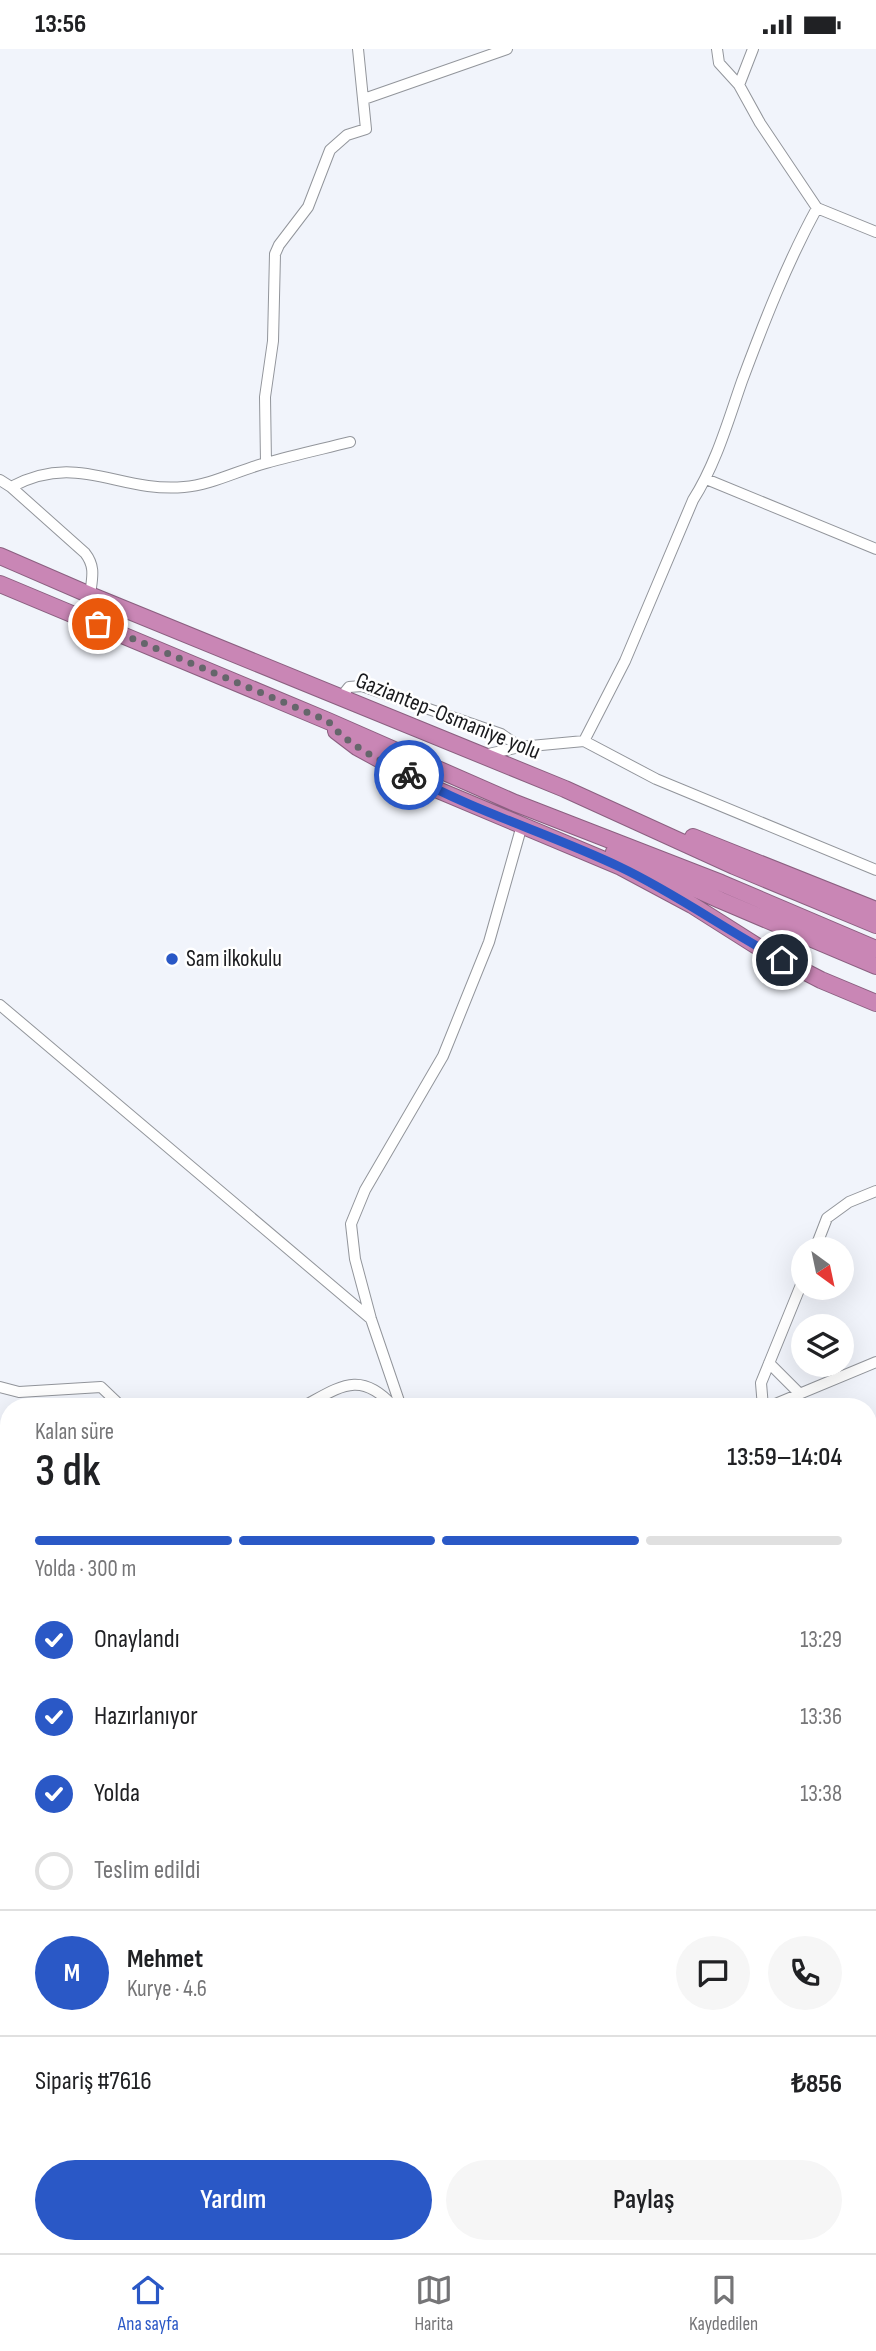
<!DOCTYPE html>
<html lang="tr">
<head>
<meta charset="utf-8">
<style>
  body { margin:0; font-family:"Sofia Sans Condensed",sans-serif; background:#f6f6f6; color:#202124; height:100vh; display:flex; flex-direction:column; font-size:26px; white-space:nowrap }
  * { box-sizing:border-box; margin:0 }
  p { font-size:23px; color:#757577 }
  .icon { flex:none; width:38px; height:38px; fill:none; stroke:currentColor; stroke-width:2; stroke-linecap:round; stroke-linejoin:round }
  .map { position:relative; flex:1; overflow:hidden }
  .details { position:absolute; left:0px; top:1349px; width:877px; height:856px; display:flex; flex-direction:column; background:#fff; border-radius:28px 28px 0 0; box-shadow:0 7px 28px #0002 }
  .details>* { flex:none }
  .needle { width:46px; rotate:147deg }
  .tools { position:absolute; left:791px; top:1188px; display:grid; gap:14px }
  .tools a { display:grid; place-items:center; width:63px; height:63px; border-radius:50%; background:#fff; box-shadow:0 7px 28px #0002; font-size:35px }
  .pin { position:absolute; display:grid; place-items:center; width:60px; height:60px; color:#fff; margin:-30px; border:4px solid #fff; border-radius:50%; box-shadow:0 2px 7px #0007 }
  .courier { position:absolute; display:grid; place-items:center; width:70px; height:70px; margin:-35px; border:5px solid #2a58c6; border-radius:50%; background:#fff; color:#222; box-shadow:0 2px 9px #0007 }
  .head em { font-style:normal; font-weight:600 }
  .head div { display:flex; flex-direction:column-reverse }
  .head { display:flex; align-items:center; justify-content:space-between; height:119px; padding:0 35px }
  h1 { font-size:46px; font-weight:600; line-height:52px }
  .bar { display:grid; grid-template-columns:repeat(4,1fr); gap:10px 7px; align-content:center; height:84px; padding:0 35px }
  .bar i { height:9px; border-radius:5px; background:#e0e0e0 }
  .bar .on { background:#2a58c6 }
  .bar p { grid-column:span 4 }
  .line { display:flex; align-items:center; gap:18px; padding:0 35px; border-top:2px solid #e0e0e0 }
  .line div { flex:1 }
  .round { display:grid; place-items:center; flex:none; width:74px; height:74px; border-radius:37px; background:#f6f6f6 }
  ol { padding:0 35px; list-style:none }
  li { display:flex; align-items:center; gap:21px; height:77px }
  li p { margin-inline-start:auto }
  li .icon { padding:7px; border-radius:50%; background:#2a58c6; color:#fff; stroke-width:4 }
  li:last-child { color:#757577 }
  li i { width:38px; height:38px; border:4px solid #e0e0e0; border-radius:50% }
  .button { display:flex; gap:14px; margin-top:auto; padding:14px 35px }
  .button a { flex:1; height:80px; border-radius:42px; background:#2a58c6; color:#fff; font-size:28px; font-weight:600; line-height:80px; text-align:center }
  .button a+a { background:#f6f6f6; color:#202124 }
  .status { display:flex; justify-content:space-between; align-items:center; height:49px; padding:0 35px; background:#fff; direction:ltr }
  .status svg { height:19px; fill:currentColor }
  .menu { display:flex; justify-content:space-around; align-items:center; height:98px; border-top:2px solid #e0e0e0; background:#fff; font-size:19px; color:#757577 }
  .menu a { display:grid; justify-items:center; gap:4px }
  .menu .on { color:#2a58c6 }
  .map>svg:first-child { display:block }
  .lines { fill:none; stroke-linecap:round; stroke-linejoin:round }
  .minor-casing { stroke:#92959b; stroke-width:12 }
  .highway-casing { stroke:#8b6080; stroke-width:18 }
  .minor { stroke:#fff; stroke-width:10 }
  .highway { stroke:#c986b5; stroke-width:16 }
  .done { stroke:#65666b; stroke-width:7; stroke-dasharray:0 12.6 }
  .route { stroke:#2a58c6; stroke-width:9 }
  .poi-dot { fill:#2a58c6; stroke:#fff; stroke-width:2.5 }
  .labels { text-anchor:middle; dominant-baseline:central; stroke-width:5; stroke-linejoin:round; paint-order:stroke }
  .street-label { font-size:23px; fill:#191a1d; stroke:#fff }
  .poi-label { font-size:23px; fill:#191a1d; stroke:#fff; text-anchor:start }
</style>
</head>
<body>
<div class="status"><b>13:56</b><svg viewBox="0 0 49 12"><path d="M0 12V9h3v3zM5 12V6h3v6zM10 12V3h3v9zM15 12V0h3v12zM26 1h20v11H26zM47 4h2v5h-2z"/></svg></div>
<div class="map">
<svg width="876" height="2204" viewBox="0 0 876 2204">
  <rect width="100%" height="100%" fill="#f1f4fb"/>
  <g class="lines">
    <defs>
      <path id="minor" d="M717 0 719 14 739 36 760 74 817 159C787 214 764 273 742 332 728 372 716 415 693 451L625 612 584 692 656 730 876 821
        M739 36 753 0
        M364 50 507 0
        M817 159 876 183
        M266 414 265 348 273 292 275 205 279 196 308 158 330 101 347 86 366 80 358 0
        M706 430 876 500
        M0 431 11 438C78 402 118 444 184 438 211 436 239 421 266 414 294 406 322 400 350 393
        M11 438 85 504C96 518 92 529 90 546
        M341 648 349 638 362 637 501 685 520 698
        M484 706 520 698 584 692
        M0 956 371 1270
        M815 1200 827 1169 849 1153 876 1142
        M769 1314 799 1344
        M0 1338 19 1343 101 1338 122 1358
        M302 1358C340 1338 360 1320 394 1358
        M401 1358 371 1270 355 1210 351 1175 365 1141 443 1007 489 893 522 776
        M763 1358 761 1334 803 1231
        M768 1358 876 1313
        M0 1557 9 1558
        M868 1616 876 1635
        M868 1659 876 1655
        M0 1718 9 1724
        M0 1889 9 1879
        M868 1958 876 1956
        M0 1995 9 2008
        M325 2196V2204
        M622 2196V2204
        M673 2196 674 2204
        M542 2197 555 2196
        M55 2204 56 2196
        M201 2204 204 2196
        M480 2204 492 2196
        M730 2204 736 2196"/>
      <path id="highway" d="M0 507 90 546 565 740 734 817 876 876
        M0 535 328 672 515 754 721 834 876 900
        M336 682 357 698 426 736 621 818 692 856 763 901 821 931 876 954
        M693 788 876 861
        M614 803 720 851 876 917"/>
    </defs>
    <use href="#minor" class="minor-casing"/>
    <use href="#highway" class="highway-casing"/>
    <use href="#minor" class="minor"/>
    <use href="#highway" class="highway"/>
  </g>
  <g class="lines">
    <path class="done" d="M98 575 328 672C349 698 381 711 409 726"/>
    <path class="route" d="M409 726C476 763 551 785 620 818 677 845 727 882 782 911"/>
  </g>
  <circle class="poi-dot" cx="172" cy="910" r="7"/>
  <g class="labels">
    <g class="street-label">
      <text transform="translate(448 667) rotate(22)">Gaziantep-Osmaniye yolu</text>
    </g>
    <g class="poi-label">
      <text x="186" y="910">Sam ilkokulu</text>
    </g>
  </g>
</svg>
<div class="tools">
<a><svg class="needle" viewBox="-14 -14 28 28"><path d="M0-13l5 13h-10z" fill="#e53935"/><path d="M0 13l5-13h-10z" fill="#757577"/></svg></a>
<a><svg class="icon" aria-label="layers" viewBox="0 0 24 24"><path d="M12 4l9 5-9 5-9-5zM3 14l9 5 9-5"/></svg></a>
</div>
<div class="pin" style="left:98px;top:575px;background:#ea580c"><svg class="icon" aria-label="bag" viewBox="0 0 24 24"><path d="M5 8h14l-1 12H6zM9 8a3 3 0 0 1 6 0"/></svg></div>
<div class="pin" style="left:782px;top:911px;background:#1f2937"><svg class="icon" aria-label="home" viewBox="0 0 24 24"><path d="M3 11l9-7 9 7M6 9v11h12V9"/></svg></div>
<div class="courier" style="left:409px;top:726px"><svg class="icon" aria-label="bike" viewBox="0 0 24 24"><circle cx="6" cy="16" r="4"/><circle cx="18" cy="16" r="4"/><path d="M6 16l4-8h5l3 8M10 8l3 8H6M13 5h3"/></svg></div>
<section class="details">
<div class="head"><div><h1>3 dk</h1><p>Kalan süre</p></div><em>13:59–14:04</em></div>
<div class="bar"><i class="on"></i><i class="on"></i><i class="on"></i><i></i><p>Yolda · 300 m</p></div>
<ol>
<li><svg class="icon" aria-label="check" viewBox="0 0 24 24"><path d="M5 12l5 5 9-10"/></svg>Onaylandı<p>13:29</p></li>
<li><svg class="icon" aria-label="check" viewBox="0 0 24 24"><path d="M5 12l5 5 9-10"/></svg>Hazırlanıyor<p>13:36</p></li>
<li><svg class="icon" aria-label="check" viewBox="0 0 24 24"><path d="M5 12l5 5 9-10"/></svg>Yolda<p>13:38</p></li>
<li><i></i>Teslim edildi</li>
</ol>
<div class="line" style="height:126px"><b class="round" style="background:#2a58c6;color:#fff">M</b><div><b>Mehmet</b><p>Kurye · 4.6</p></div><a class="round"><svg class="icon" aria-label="chat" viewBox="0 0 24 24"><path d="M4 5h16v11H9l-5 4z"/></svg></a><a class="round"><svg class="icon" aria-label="phone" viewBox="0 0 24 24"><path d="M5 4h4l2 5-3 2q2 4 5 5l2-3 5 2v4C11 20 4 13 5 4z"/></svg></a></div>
<div class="line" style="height:91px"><div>Sipariş #7616</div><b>₺856</b></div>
<div class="button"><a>Yardım</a><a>Paylaş</a></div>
</section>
</div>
<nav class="menu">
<a class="on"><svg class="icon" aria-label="home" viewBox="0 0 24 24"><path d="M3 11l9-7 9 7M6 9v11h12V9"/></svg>Ana sayfa</a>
<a><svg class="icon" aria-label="map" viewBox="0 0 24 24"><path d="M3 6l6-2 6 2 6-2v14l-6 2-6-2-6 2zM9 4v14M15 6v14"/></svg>Harita</a>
<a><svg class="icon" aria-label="saved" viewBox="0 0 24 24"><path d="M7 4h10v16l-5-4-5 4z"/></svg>Kaydedilen</a>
</nav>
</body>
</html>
